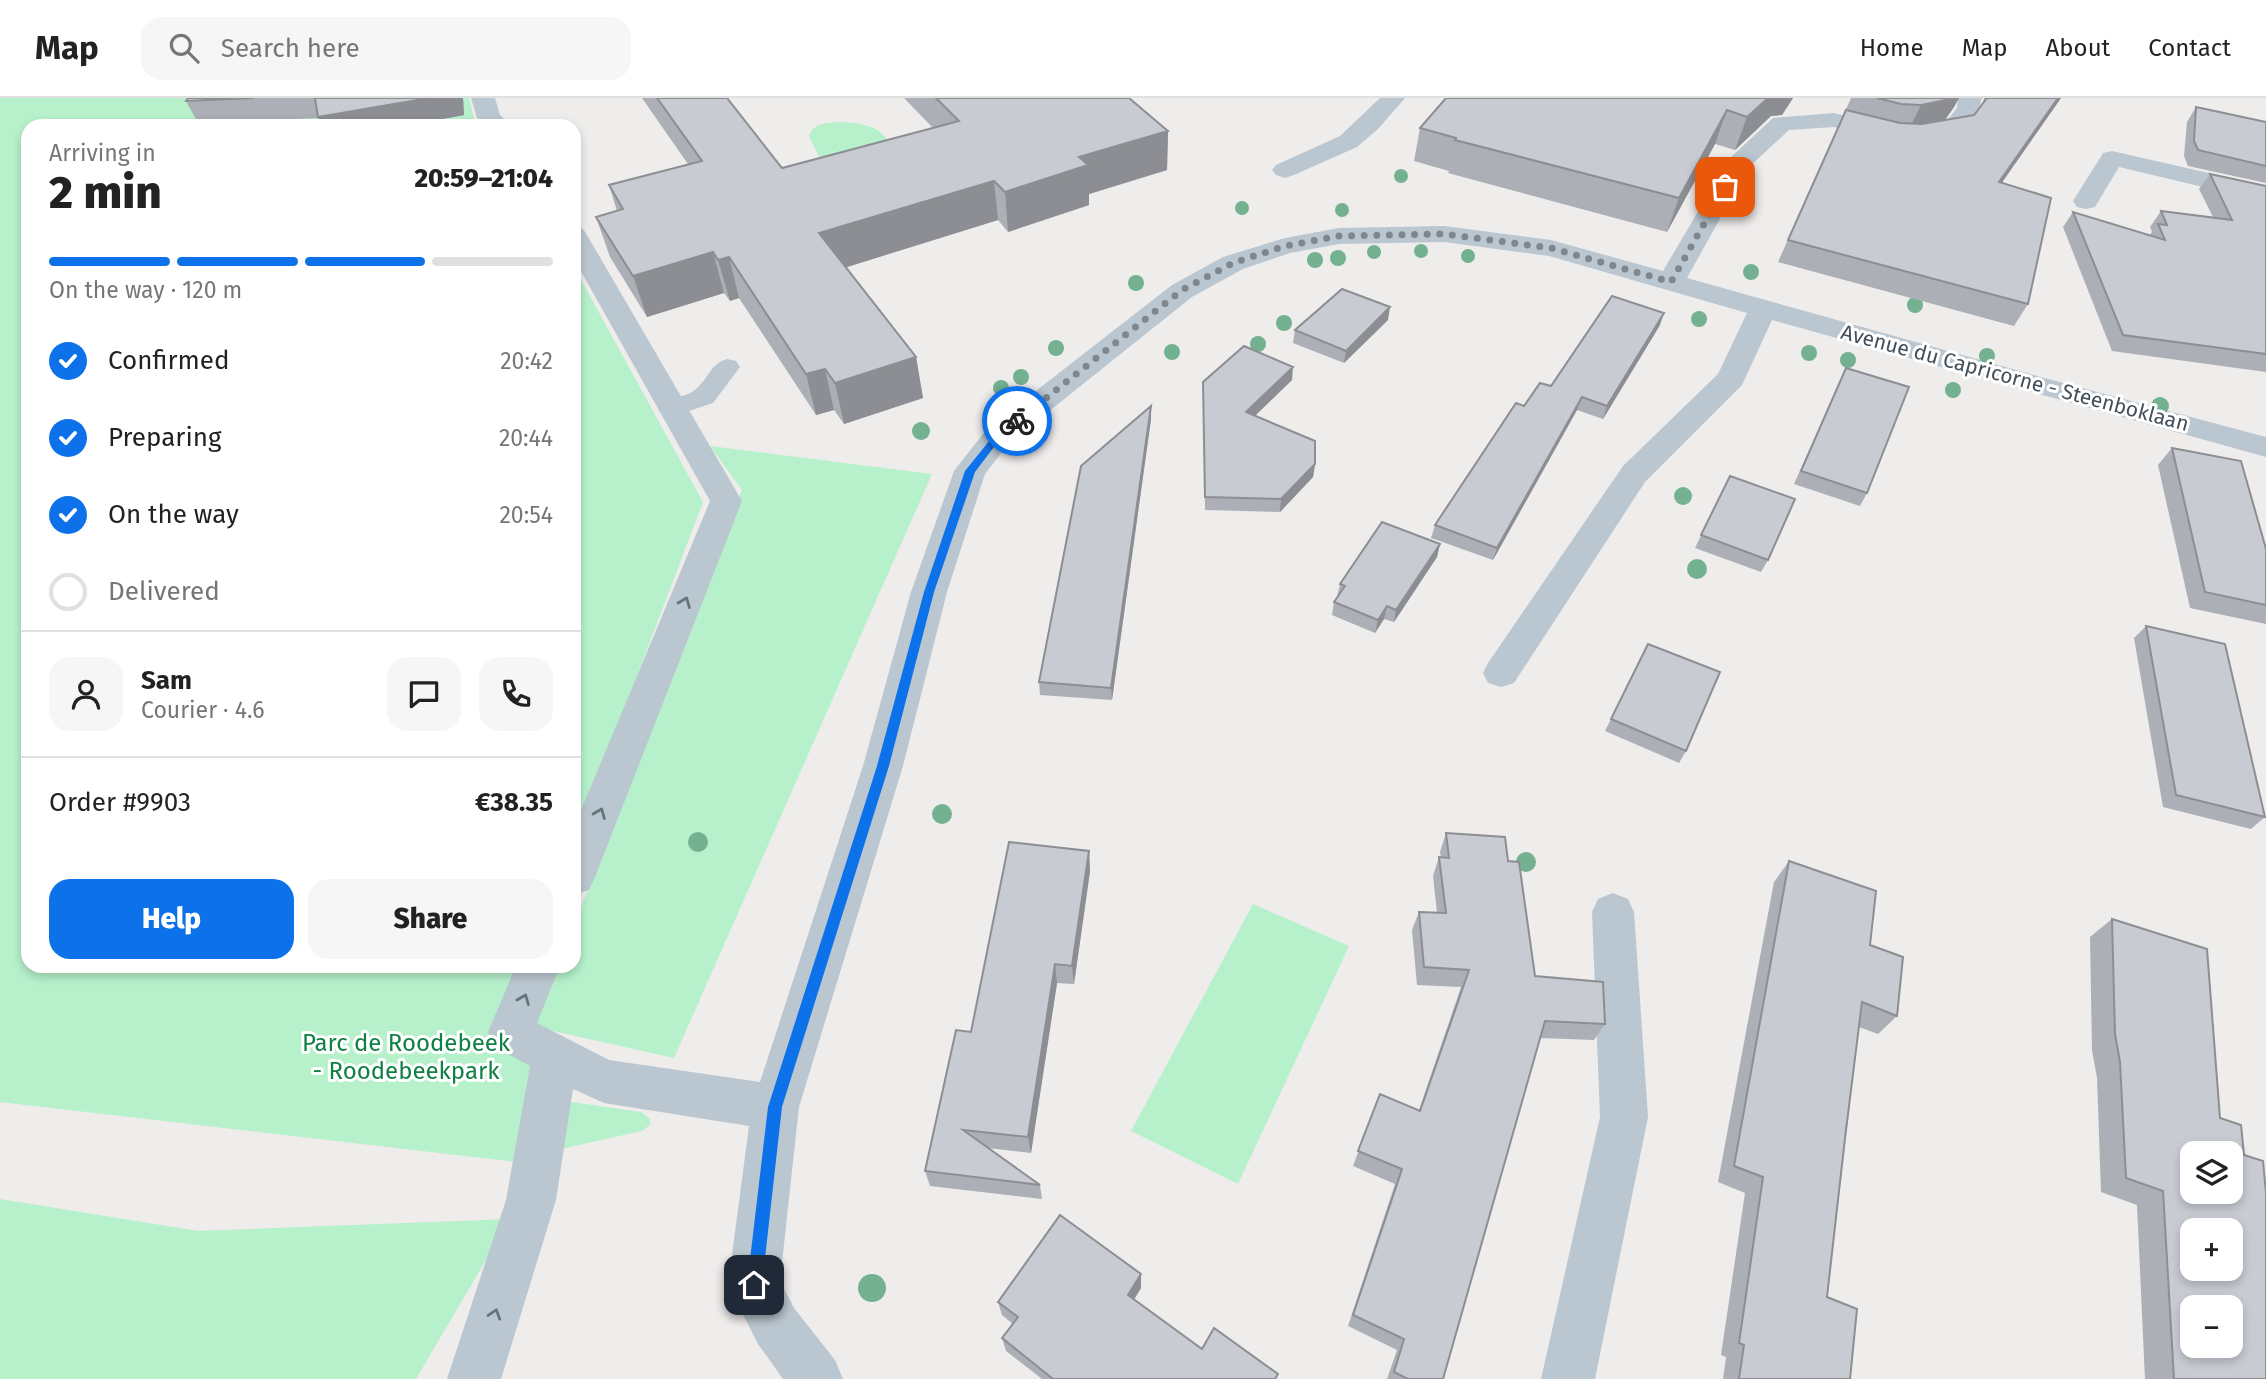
<!DOCTYPE html>
<html lang="en">
<head>
<meta charset="utf-8">
<style>
  body { margin:0; font-family:"Fira Sans",sans-serif; background:#f6f6f6; color:#222; height:100vh; display:flex; flex-direction:column; font-size:26px; white-space:nowrap }
  * { box-sizing:border-box; margin:0 }
  p { font-size:23px; color:#767676 }
  .icon { flex:none; width:38px; height:38px; fill:none; stroke:currentColor; stroke-width:2; stroke-linecap:round; stroke-linejoin:round }
  .map { position:relative; flex:1; overflow:hidden }
  .side { position:absolute; left:21px; top:21px; width:560px; height:854px; display:flex; flex-direction:column; background:#fff; border-radius:21px; box-shadow:0 4px 10px #0003 }
  .side>* { flex:none }
  .controls { position:absolute; left:2180px; top:1043px; display:grid; gap:14px }
  .controls a { display:grid; place-items:center; width:63px; height:63px; border-radius:14px; background:#fff; box-shadow:0 4px 10px #0003; font-size:35px }
  .pin { position:absolute; display:grid; place-items:center; width:60px; height:60px; color:#fff; margin:-30px; border-radius:14px; box-shadow:0 4px 10px #0006 }
  .courier { position:absolute; display:grid; place-items:center; width:70px; height:70px; margin:-35px; border:5px solid #0d72e9; border-radius:50%; background:#fff; color:#222; box-shadow:0 2px 9px #0007 }
  .head em { font-style:normal; font-weight:800 }
  .head div { display:flex; flex-direction:column-reverse }
  .head { display:flex; align-items:center; justify-content:space-between; height:119px; padding:0 28px }
  h1 { font-size:46px; font-weight:800; line-height:52px }
  .bar { display:grid; grid-template-columns:repeat(4,1fr); gap:10px 7px; align-content:center; height:84px; padding:0 28px }
  .bar i { height:9px; border-radius:5px; background:#e0e0e0 }
  .bar .current { background:#0d72e9 }
  .bar p { grid-column:span 4 }
  .line { display:flex; align-items:center; gap:18px; padding:0 28px; border-top:2px solid #e0e0e0 }
  .line div { flex:1 }
  .round { display:grid; place-items:center; flex:none; width:74px; height:74px; border-radius:21px; background:#f6f6f6 }
  ol { padding:0 28px; list-style:none }
  li { display:flex; align-items:center; gap:21px; height:77px }
  li p { margin-inline-start:auto }
  li .icon { padding:7px; border-radius:50%; background:#0d72e9; color:#fff; stroke-width:4 }
  li:last-child { color:#767676 }
  li i { width:38px; height:38px; border:4px solid #e0e0e0; border-radius:50% }
  .button { display:flex; gap:14px; margin-top:auto; padding:14px 28px }
  .button a { flex:1; height:80px; border-radius:21px; background:#0d72e9; color:#fff; font-size:28px; font-weight:800; line-height:80px; text-align:center }
  .button a+a { background:#f6f6f6; color:#222 }
  header { display:flex; align-items:center; gap:42px; box-sizing:border-box; height:98px; padding:0 35px; background:#fff; border-bottom:2px solid #e0e0e0 }
  header strong { font-size:33px }
  nav { display:flex; gap:38px; margin-inline-start:auto; font-size:24px }
  .search { width:490px; height:63px; background:#f6f6f6; display:flex; align-items:center; gap:18px; box-sizing:border-box; padding:0 24px; border-radius:21px; color:#767676; font-size:26px }
  .map>svg:first-child { display:block }
  .green { fill:#b6f1cb }
  .lines { fill:none; stroke-linecap:round; stroke-linejoin:round }
  .lane { fill:#bbc7d0; fill-rule:evenodd }
  .street { fill:#bbc7d0; fill-rule:evenodd }
  .tree { fill:#74b190 }
  .wall { fill:#acafb5 }
  .shaded-wall { fill:#8c8e93 }
  .building { fill:#c8cbd2; stroke:#8c8e93; stroke-width:2; fill-rule:evenodd }
  .oneway { stroke:#67747e }
  .route { fill:#0d72e9 }
  .done { stroke:#7f878e; stroke-width:7; stroke-dasharray:0 12.6 }
  .labels { text-anchor:middle; dominant-baseline:central; stroke-width:6; stroke-linejoin:round; paint-order:stroke }
  .far-street-label { font-size:21px; fill:#43505b; stroke:#fff }
  .park-label { font-size:24px; fill:#108045; stroke:#fff }
</style>
</head>
<body>
<header>
<strong>Map</strong>
<div class="search"><svg class="icon" aria-label="search" viewBox="0 0 24 24"><circle cx="10" cy="10" r="6"/><path d="M15 15l6 6"/></svg>Search here</div>
<nav><a>Home</a><a>Map</a><a>About</a><a>Contact</a></nav>
</header>
<div class="map">
<svg width="2266" height="1281" viewBox="0 0 2266 1281">
  <rect width="100%" height="100%" fill="#efecec"/>
  <path class="green" d="M0 0H469L476 28H28V868H527L541 971 526 1065 0 1004Z
    M841 24C858 25 881 27 889 45L820 61 809 38C814 24 828 25 841 24Z
    M574 169 703 404 574 744Z
    M710 348 932 376 674 960 535 929 559 868H574V828L742 392Z
    M1253 806 1349 848 1238 1086 1131 1033Z
    M565 1003 641 1014 650 1021V1027L642 1033 561 1051Z
    M0 1101 198 1133 510 1121 416 1281H0Z"/>
  <g class="lines">
    <path class="lane" d="M727 261 736 263 740 269 713 305 671 319 662 317 658 311C666 298 685 301 696 291 708 281 711 265 727 261Z"/>
    <path class="street" d="M471 0H495L500 17 511 28H484L477 20Z
      M1380 0H1405L1378 31 1357 49 1294 77 1285 80 1276 77 1272 72 1276 67 1340 38Z
      M1958 0H1982L1977 16 1963 35 1954 37 1911 44 1891 43 1834 29 1789 32 1748 70 1687 180 2041 279 2266 339V359L1772 222 1742 287 1645 384 1514 585 1501 589 1488 585 1483 575 1488 565 1623 368 1718 276 1747 215 1549 158 1444 144 1339 146 1290 155 1243 171 1192 199 1008 346 985 376 947 494 903 668 799 1009 780 1183 794 1210 835 1262 843 1281H783L758 1246 728 1187 749 1028 604 1005 573 991 556 1102 501 1281H447L506 1102 530 968 495 949 488 934 516 868H560L537 925 609 962 760 984 863 668 911 494 954 373 986 332 1172 187 1223 159 1285 140 1339 130 1444 128 1551 142 1663 173 1729 61 1773 20 1834 15 1891 29 1911 30 1946 24 1957 10Z
      M2112 53 2266 88V104L2119 69 2095 109 2086 111 2077 109 2073 103 2100 60 2103 55Z
      M574 129 583 131 587 137 742 403 595 779 589 792 574 797V729L710 403 574 161Z
      M1613 795 1628 801 1634 814 1648 1019 1595 1281H1541L1600 1019 1592 814 1598 801Z"/>
  </g>
  <g class="tree">
    <circle cx="1401" cy="78" r="7"/>
    <circle cx="1242" cy="110" r="7"/>
    <circle cx="1342" cy="112" r="7"/>
    <circle cx="1421" cy="153" r="7"/>
    <circle cx="1374" cy="154" r="7"/>
    <circle cx="1468" cy="158" r="7"/>
    <circle cx="1338" cy="160" r="8"/>
    <circle cx="1315" cy="162" r="8"/>
    <circle cx="1751" cy="174" r="8"/>
    <circle cx="1136" cy="185" r="8"/>
    <circle cx="1915" cy="207" r="8"/>
    <circle cx="1699" cy="221" r="8"/>
    <circle cx="1284" cy="225" r="8"/>
    <circle cx="1258" cy="246" r="8"/>
    <circle cx="1056" cy="250" r="8"/>
    <circle cx="1172" cy="254" r="8"/>
    <circle cx="1809" cy="255" r="8"/>
    <circle cx="1987" cy="258" r="8"/>
    <circle cx="1848" cy="262" r="8"/>
    <circle cx="1021" cy="279" r="8"/>
    <circle cx="1001" cy="290" r="8"/>
    <circle cx="1953" cy="292" r="8"/>
    <circle cx="2160" cy="308" r="9"/>
    <circle cx="921" cy="333" r="9"/>
    <circle cx="1683" cy="398" r="9"/>
    <circle cx="1697" cy="471" r="10"/>
    <circle cx="942" cy="716" r="10"/>
    <circle cx="698" cy="744" r="10"/>
    <circle cx="1526" cy="764" r="10"/>
    <circle cx="872" cy="1190" r="14"/>
  </g>
  <path class="wall" d="M188 0H463L464 17 404 28H322L318 20 198 25 186 3Z
    M642 0H727L782 70 933 30 904 0H1129L1168 33 1167 72 1089 96V107L1008 134 998 122 846 169 916 259 923 300 844 326 834 312 816 317 739 200 730 203 724 195 647 219 610 159 596 119 617 113 609 87 688 66Z
    M1446 0H1793L1782 17 1771 18 1735 52 1715 46 1667 134 1448 75 1449 73 1414 63 1420 30Z
    M1851 0H1959L1954 9 1945 22 1974 17 1983 5 1984 0H2061L2001 85 2028 206 2014 228 1778 164Z
    M2196 9 2266 24V85L2188 68 2184 58 2187 24Z
    M2210 76 2266 88V274L2112 253 2063 129 2073 114 2150 137 2152 134 2150 129 2161 113 2213 119 2199 91Z
    M1388 222 1344 265 1293 245 1295 232Z
    M1660 227 1603 321 1577 312 1493 462 1431 440 1435 427 1524 308 1551 288Z
    M1846 270 1867 395 1860 408 1794 386Z
    M1292 282 1255 318 1315 366 1313 379 1280 414 1205 412 1203 284Z
    M1151 308V321L1112 602 1040 597 1039 584Z
    M2172 350 2266 451V526L2190 510 2158 367Z
    M1730 378 1768 462 1761 474 1695 450Z
    M1440 446 1437 459 1394 524 1384 521 1375 535 1332 517 1334 504 1337 499 1340 486Z
    M2146 528 2265 719 2251 731 2163 709 2134 540Z
    M1648 546 1686 653 1679 665 1605 633Z
    M1446 735 1508 763 1535 878 1605 926 1594 942 1540 940 1443 1281H1387L1397 1252 1348 1228 1395 1086 1353 1068 1380 996 1419 1012 1461 889 1417 887 1412 832 1419 814 1437 815 1433 778 1439 759H1441L1440 754Z
    M1089 753 1090 773 1074 886 1057 885 1031 1055 988 1050 1040 1087 1042 1101 930 1088 925 1073 971 934Z
    M1789 763 1870 847 1897 918 1878 936 1859 929 1827 1199 1850 1281H1723L1726 1259 1721 1257 1745 1095 1718 1084 1774 784Z
    M2112 821 2220 1020 2266 1281H2145L2137 1107 2101 1094 2097 980 2092 952 2090 839Z
    M1141 1176V1190L1134 1202 1202 1251 1278 1276 1276 1281H1042L1006 1253 1002 1240 1013 1226 1002 1217 998 1204Z"/>
  <path class="shaded-wall" d="M429 0H463L464 17 404 28H322L318 19Z
    M1768 0H1793L1782 17 1771 18 1735 52 1747 19Z
    M1956 0H1959L1954 9 1945 22 1911 27 1921 7Z
    M2058 0H2061L1987 106 1999 84Z
    M1727 12 1715 46 1667 134 1679 100Z
    M1168 33 1167 72 1089 96V107L1008 134 1005 94 1079 59Z
    M994 83 998 122 828 175 819 135Z
    M713 154 724 195 647 219 633 178Z
    M729 159 739 200 730 203 718 162Z
    M1390 209 1388 222 1344 265 1346 253Z
    M1664 215 1660 227 1603 321 1607 308Z
    M916 259 923 300 844 326 835 285Z
    M1293 269 1292 282 1245 327 1246 314Z
    M825 271 834 312 816 317 806 276Z
    M1582 299 1577 312 1493 462 1497 450Z
    M1151 308V321L1112 602 1111 590Z
    M1315 366 1313 379 1280 414 1281 401Z
    M1440 446 1437 459 1394 524 1396 512Z
    M1387 508 1384 521 1375 535 1378 522Z
    M1089 753 1090 773 1074 886 1072 868Z
    M1055 866 1057 885 1031 1055 1028 1039Z
    M1141 1176V1190L1128 1211V1197Z"/>
  <path class="building" d="M188 0H254L186 3Z
    M315 0H429L318 19Z
    M657 0H727L782 70 959 23 936 0H1129L1168 33 1079 59 1088 67 1005 94 994 83 819 135 916 259 835 285 825 271 806 276 729 159 718 162 713 154 633 178 596 119 623 111 609 87 702 63Z
    M1446 0H1768L1747 19 1727 12 1679 100 1455 42 1456 40 1420 30Z
    M1877 0H1956L1921 7 1901 6Z
    M1987 0H2058L1999 84 2051 100 2028 206 1788 142 1846 12 1900 25 1922 26 1974 17Z
    M2196 9 2266 24V68L2198 52 2194 43Z
    M2210 76 2266 88V256L2123 237 2073 114 2165 142 2158 126 2167 127 2161 113 2232 122Z
    M1342 191 1390 209 1346 253 1295 232Z
    M1612 198 1664 215 1607 308 1582 299 1497 450 1435 427 1516 305 1524 308 1540 285 1551 288Z
    M1244 248 1293 269 1246 314 1315 343V366L1281 401 1205 399 1203 284Z
    M1846 270 1909 289 1867 395 1801 373Z
    M1151 308 1111 590 1039 584 1081 368Z
    M2172 350 2241 363 2266 451V507L2205 494Z
    M1730 378 1795 401 1768 462 1701 437Z
    M1382 424 1440 446 1396 512 1387 508 1378 522 1334 504 1345 488 1340 486Z
    M2146 528 2225 546 2265 719 2176 697Z
    M1648 546 1720 574 1686 653 1611 621Z
    M1446 735 1505 739 1508 763 1519 764 1535 878 1603 884 1605 926 1545 923 1443 1281H1408L1394 1274 1404 1241 1353 1217 1402 1071 1358 1053 1380 996 1420 1013 1469 872 1424 869 1419 814 1446 815 1439 759 1449 760Z
    M1009 744 1089 753 1072 868 1055 866 1028 1039 963 1032 1040 1087 925 1073 956 932 971 934Z
    M1789 763 1876 793 1870 847 1903 859 1897 918 1862 904 1845 1040 1827 1199 1857 1211 1850 1281H1739L1744 1247 1739 1245 1763 1079 1734 1068Z
    M2112 821 2207 851 2220 1020 2241 1027 2244 1057 2263 1063 2266 1095V1281H2174L2163 1093 2126 1080 2120 964 2115 936ZM2193 1055H2231V1094H2193ZM2193 1132H2231V1171H2193ZM2193 1209H2231V1248H2193Z
    M1060 1117 1141 1176 1128 1197 1202 1251 1214 1230 1278 1276 1275 1281H1053L1002 1240 1018 1219 998 1204Z"/>
  <defs><path id="oneway-chevron" d="M-2-3.5L2.5 0L-2 3.5" fill="none" stroke-width="1.6" stroke-linecap="round" stroke-linejoin="round" transform="scale(1.75)"/></defs>
  <g class="oneway">
    <use href="#oneway-chevron" transform="translate(685 504) rotate(-68)"/>
    <use href="#oneway-chevron" transform="translate(600 715) rotate(-68)"/>
    <use href="#oneway-chevron" transform="translate(524 901) rotate(-68)"/>
    <use href="#oneway-chevron" transform="translate(495 1216) rotate(-72)"/>
  </g>
  <path class="route" d="M1014 321 1022 323 1000 341 975 374 934 494 889 668 782 1009 762 1187 760 1192 754 1195 749 1192 747 1187 768 1009 877 668 924 494 965 373 994 337Z"/>
  <g class="lines">
    <path class="done" d="M1017 323 1182 192 1233 165 1285 148 1339 138 1444 136 1551 150 1671 184 1725 89"/>
  </g>
  <g class="labels">
    <g class="far-street-label">
      <text transform="translate(2015 280) rotate(15)">Avenue du Capricorne - Steenboklaan</text>
    </g>
    <g class="park-label">
      <text x="406" y="945">Parc de Roodebeek<tspan x="406" dy="28">- Roodebeekpark</tspan></text>
    </g>
  </g>
</svg>
<div class="controls">
<a><svg class="icon" aria-label="layers" viewBox="0 0 24 24"><path d="M12 4l9 5-9 5-9-5zM3 14l9 5 9-5"/></svg></a>
<a>+</a>
<a>−</a>
</div>
<div class="pin" style="left:1725px;top:89px;background:#ea580c"><svg class="icon" aria-label="bag" viewBox="0 0 24 24"><path d="M5 8h14l-1 12H6zM9 8a3 3 0 0 1 6 0"/></svg></div>
<div class="pin" style="left:754px;top:1187px;background:#1f2937"><svg class="icon" aria-label="home" viewBox="0 0 24 24"><path d="M3 11l9-7 9 7M6 9v11h12V9"/></svg></div>
<div class="courier" style="left:1017px;top:323px"><svg class="icon" aria-label="bike" viewBox="0 0 24 24"><circle cx="6" cy="16" r="4"/><circle cx="18" cy="16" r="4"/><path d="M6 16l4-8h5l3 8M10 8l3 8H6M13 5h3"/></svg></div>
<section class="side">
<div class="head"><div><h1>2 min</h1><p>Arriving in</p></div><em>20:59–21:04</em></div>
<div class="bar"><i class="current"></i><i class="current"></i><i class="current"></i><i></i><p>On the way · 120 m</p></div>
<ol>
<li><svg class="icon" aria-label="check" viewBox="0 0 24 24"><path d="M5 12l5 5 9-10"/></svg>Confirmed<p>20:42</p></li>
<li><svg class="icon" aria-label="check" viewBox="0 0 24 24"><path d="M5 12l5 5 9-10"/></svg>Preparing<p>20:44</p></li>
<li><svg class="icon" aria-label="check" viewBox="0 0 24 24"><path d="M5 12l5 5 9-10"/></svg>On the way<p>20:54</p></li>
<li><i></i>Delivered</li>
</ol>
<div class="line" style="height:126px"><a class="round"><svg class="icon" aria-label="person" viewBox="0 0 24 24"><circle cx="12" cy="8" r="4"/><path d="M4 21q1-7 8-7t8 7"/></svg></a><div><b>Sam</b><p>Courier · 4.6</p></div><a class="round"><svg class="icon" aria-label="chat" viewBox="0 0 24 24"><path d="M4 5h16v11H9l-5 4z"/></svg></a><a class="round"><svg class="icon" aria-label="phone" viewBox="0 0 24 24"><path d="M5 4h4l2 5-3 2q2 4 5 5l2-3 5 2v4C11 20 4 13 5 4z"/></svg></a></div>
<div class="line" style="height:91px"><div>Order #9903</div><b>€38.35</b></div>
<div class="button"><a>Help</a><a>Share</a></div>
</section>
</div>
</body>
</html>
